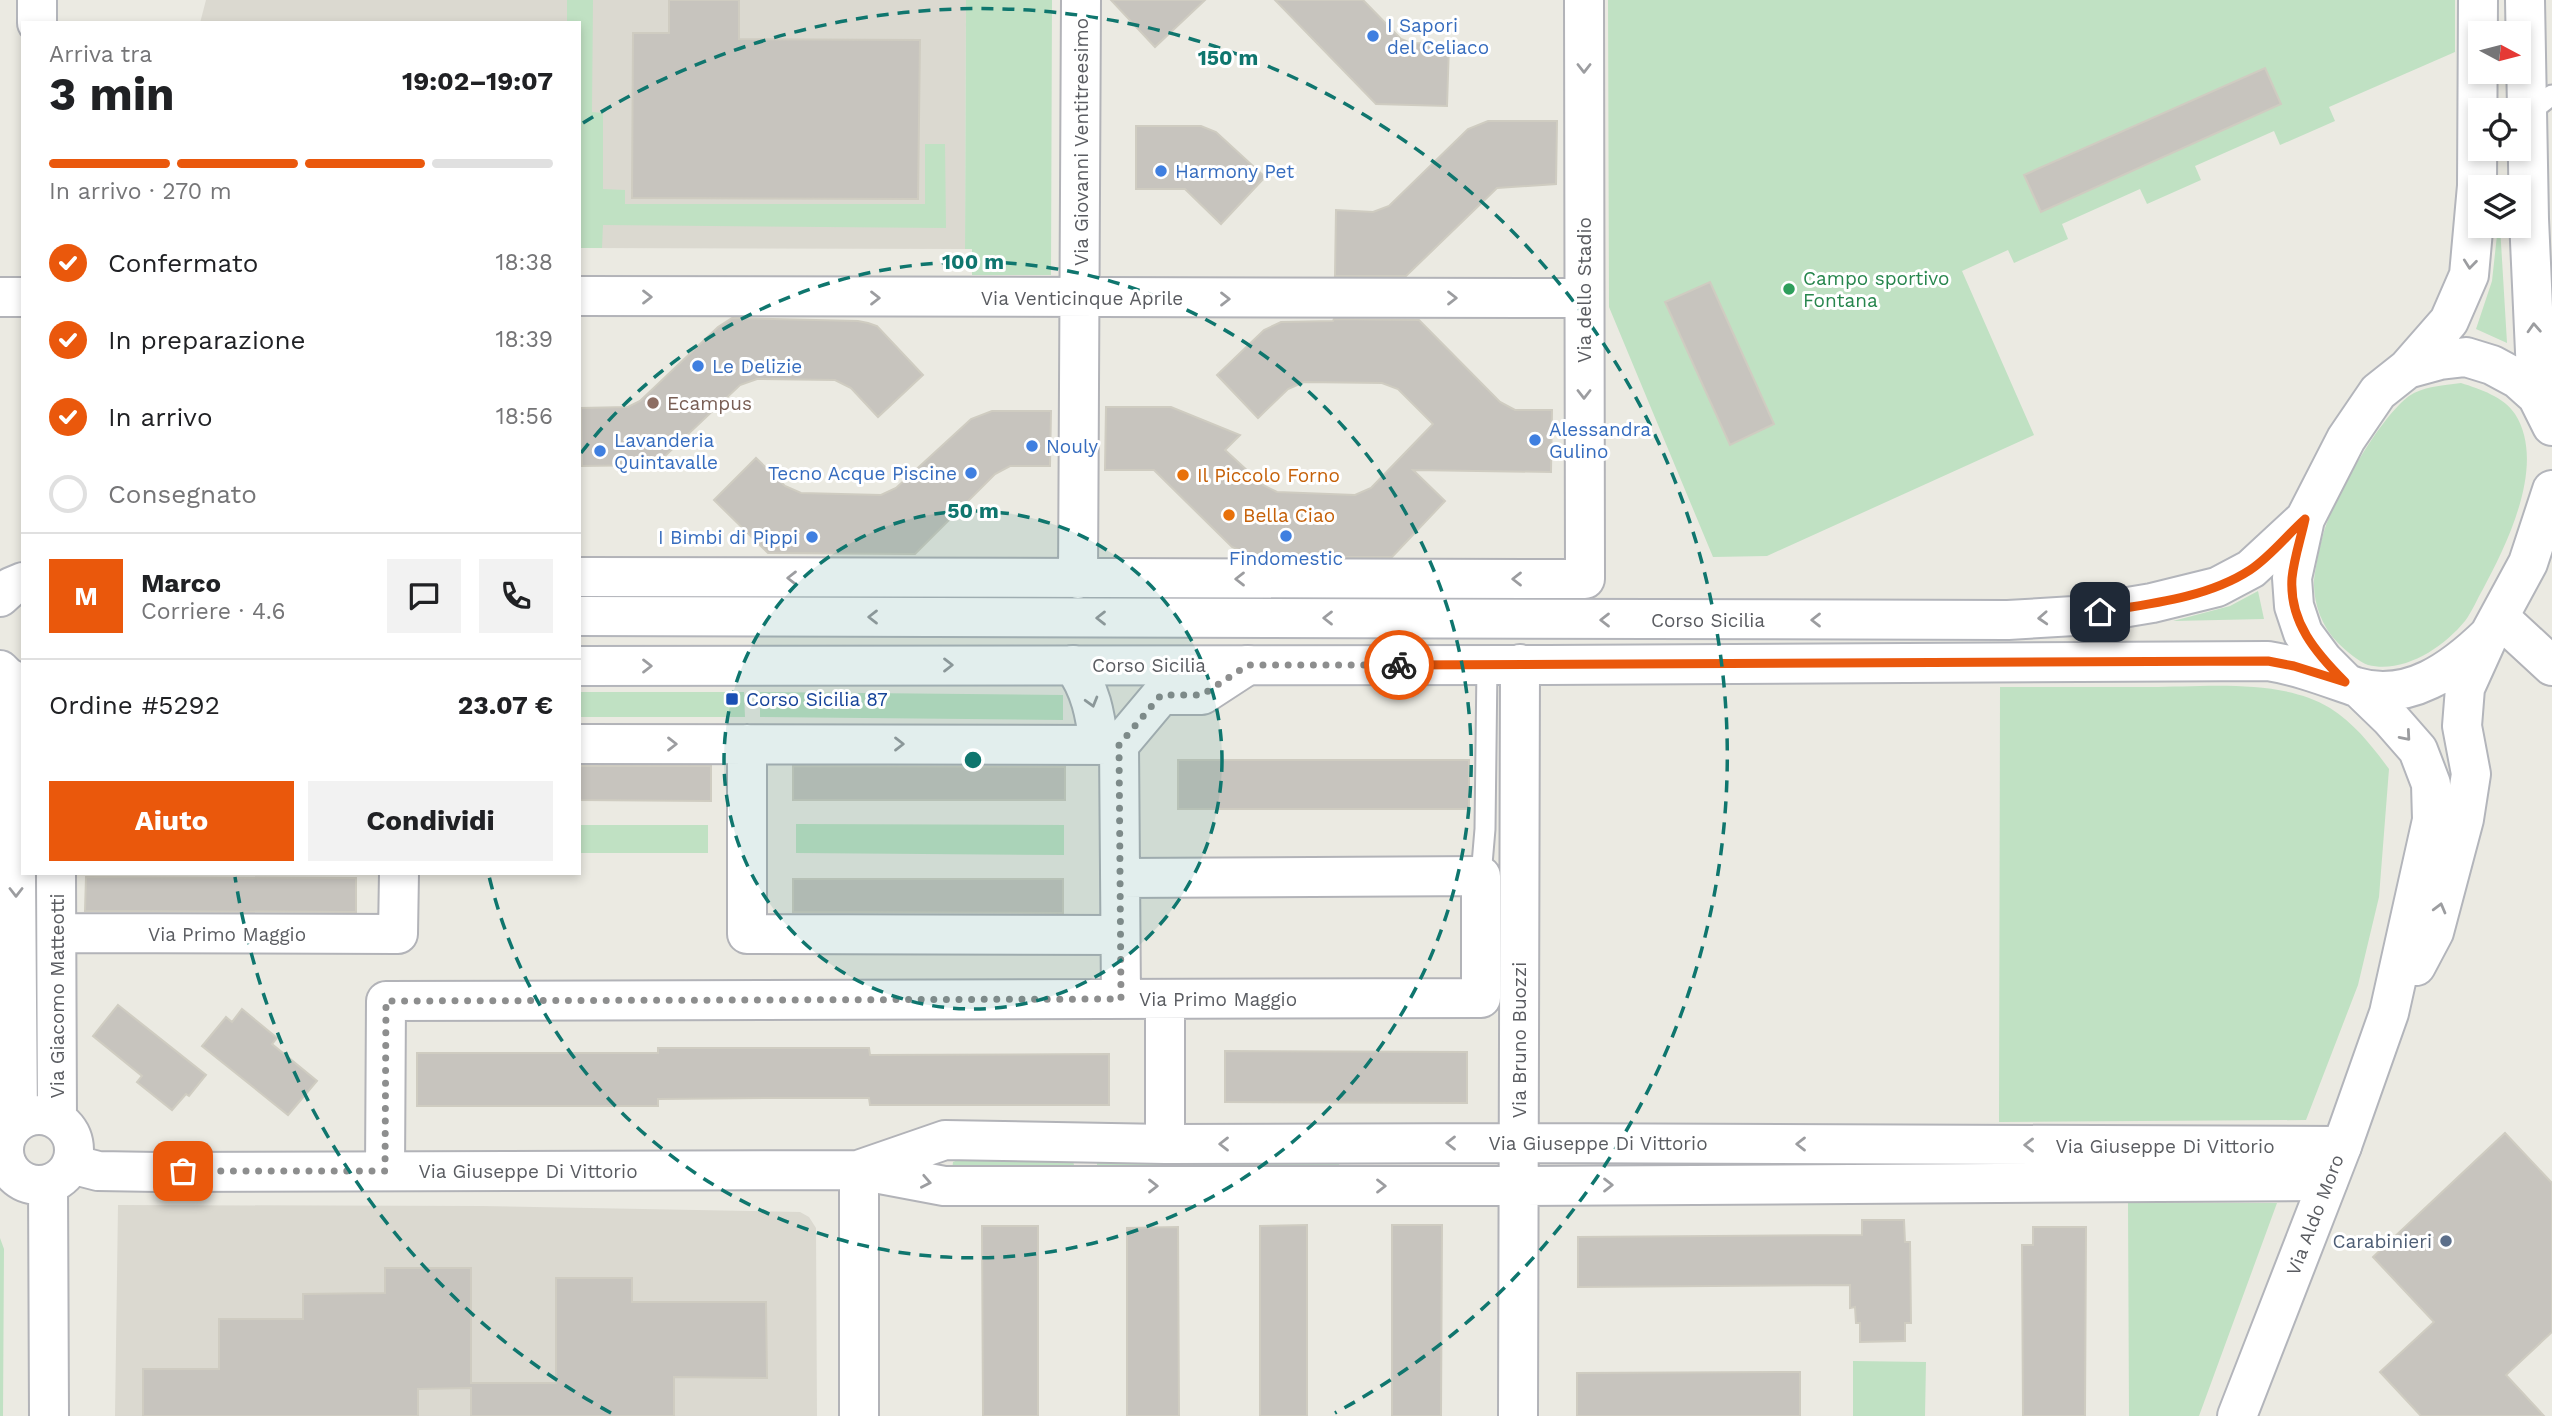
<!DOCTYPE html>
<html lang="it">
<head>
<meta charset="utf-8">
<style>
  body { margin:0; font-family:"Work Sans",sans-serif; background:#f2f2f2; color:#202124; height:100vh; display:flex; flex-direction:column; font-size:26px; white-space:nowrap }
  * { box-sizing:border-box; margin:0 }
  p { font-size:23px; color:#757577 }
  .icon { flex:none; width:38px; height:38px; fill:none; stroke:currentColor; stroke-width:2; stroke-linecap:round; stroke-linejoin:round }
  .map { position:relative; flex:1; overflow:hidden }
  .sheet { position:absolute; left:21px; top:21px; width:560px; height:854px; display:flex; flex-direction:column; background:#fff; border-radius:0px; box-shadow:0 4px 10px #0003 }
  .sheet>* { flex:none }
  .needle { width:46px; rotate:97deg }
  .buttons { position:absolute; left:2468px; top:21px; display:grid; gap:14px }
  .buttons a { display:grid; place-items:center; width:63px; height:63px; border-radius:0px; background:#fff; box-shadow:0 4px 10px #0003; font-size:35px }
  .pin { position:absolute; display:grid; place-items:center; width:60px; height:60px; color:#fff; margin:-30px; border-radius:14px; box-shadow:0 4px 10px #0006 }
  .courier { position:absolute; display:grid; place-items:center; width:70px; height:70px; margin:-35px; border:5px solid #ea580c; border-radius:50%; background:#fff; color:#222; box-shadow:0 2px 9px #0007 }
  .head em { font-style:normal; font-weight:700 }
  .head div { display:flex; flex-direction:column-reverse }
  .head { display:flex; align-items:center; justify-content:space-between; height:119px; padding:0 28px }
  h1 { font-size:46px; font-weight:700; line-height:52px }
  .bar { display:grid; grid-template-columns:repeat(4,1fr); gap:10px 7px; align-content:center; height:84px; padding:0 28px }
  .bar i { height:9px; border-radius:5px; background:#e0e0e0 }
  .bar .selected { background:#ea580c }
  .bar p { grid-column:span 4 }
  .line { display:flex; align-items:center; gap:18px; padding:0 28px; border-top:2px solid #e0e0e0 }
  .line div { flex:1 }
  .round { display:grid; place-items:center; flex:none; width:74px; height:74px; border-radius:0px; background:#f2f2f2 }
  ol { padding:0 28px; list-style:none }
  li { display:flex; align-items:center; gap:21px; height:77px }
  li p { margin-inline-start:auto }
  li .icon { padding:7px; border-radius:50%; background:#ea580c; color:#fff; stroke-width:4 }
  li:last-child { color:#757577 }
  li i { width:38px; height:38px; border:4px solid #e0e0e0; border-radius:50% }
  .button { display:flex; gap:14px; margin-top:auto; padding:14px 28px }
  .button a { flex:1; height:80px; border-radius:0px; background:#ea580c; color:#fff; font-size:28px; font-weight:700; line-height:80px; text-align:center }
  .button a+a { background:#f2f2f2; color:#202124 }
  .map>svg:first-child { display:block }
  .education { fill:#dbd9d0 }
  .green { fill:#c0e1c3 }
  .building { fill:#c7c4be; stroke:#cfccc1; stroke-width:2 }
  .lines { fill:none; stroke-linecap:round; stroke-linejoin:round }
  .lane-casing { stroke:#b2b3b8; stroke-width:23 }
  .street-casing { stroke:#b2b3b8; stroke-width:42 }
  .secondary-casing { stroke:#b3b5bb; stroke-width:42 }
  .path { stroke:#9ac1a9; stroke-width:4.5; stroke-dasharray:7 3.5; stroke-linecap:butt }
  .lane { stroke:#fff; stroke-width:19 }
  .street { stroke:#fff; stroke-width:38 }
  .secondary { stroke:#fff; stroke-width:38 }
  .oneway { stroke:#9c9da0 }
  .done { stroke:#8d8e8e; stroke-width:7; stroke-dasharray:0 12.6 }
  .route { stroke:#ea580c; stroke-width:9 }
  .ring { fill:none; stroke:#0f766e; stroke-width:3.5; stroke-dasharray:12 9 }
  .shop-dot { fill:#3f7fe0; stroke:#fff; stroke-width:2.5 }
  .leisure-dot { fill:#2e9e5b; stroke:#fff; stroke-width:2.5 }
  .education-dot { fill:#8d6e63; stroke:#fff; stroke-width:2.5 }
  .food-dot { fill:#e8710a; stroke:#fff; stroke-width:2.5 }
  .transit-dot { fill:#1a4fb4; stroke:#fff; stroke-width:2.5 }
  .service-dot { fill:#5c6f8a; stroke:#fff; stroke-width:2.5 }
  .labels { text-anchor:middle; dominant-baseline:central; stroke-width:6; stroke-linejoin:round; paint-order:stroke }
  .shop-label { font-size:19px; fill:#366cbe; stroke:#fff; text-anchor:start }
  .street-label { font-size:19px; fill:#5a5c61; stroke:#fff }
  .leisure-label { font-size:19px; fill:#27864d; stroke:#fff; text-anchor:start }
  .education-label { font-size:19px; fill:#785e54; stroke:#fff; text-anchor:start }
  .food-label { font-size:19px; fill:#c56008; stroke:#fff; text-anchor:start }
  .transit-label { font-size:19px; fill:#164399; stroke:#fff; text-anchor:start }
  .service-label { font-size:19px; fill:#4e5e75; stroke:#fff; text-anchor:end }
  .centre { fill:#0f766e; stroke:#fff; stroke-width:3.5 }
  .ring-label { font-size:21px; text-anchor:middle; font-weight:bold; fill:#0f766e; stroke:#fff; stroke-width:6; stroke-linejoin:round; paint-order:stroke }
</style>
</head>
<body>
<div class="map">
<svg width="2552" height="1416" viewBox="0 0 2552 1416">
  <rect width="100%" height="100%" fill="#ebeae2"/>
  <path class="education" d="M206 0H966L965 249 579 248V23H200Z
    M118 1205 482 1206 800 1212 809 1217 816 1228 817 1416H115Z"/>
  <path class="green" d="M567 0H593L592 112 603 113V189L625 190V204H925V144H945L946 228 603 225 602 248H579V23H567Z
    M966 0H1052L1051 275H972V249H965Z
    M1608 0H2455V52L2329 107 2335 121 2280 145 2274 131 2195 166 2201 180 2147 204 2140 189 2062 224 2068 239 2014 263 2008 250 1962 271 2034 435 1767 556 1713 557 1609 307Z
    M2498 226H2500L2507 343 2476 329 2492 281Z
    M2461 383C2480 389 2504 397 2515 414 2547 464 2507 544 2483 589 2477 599 2472 612 2465 621 2443 648 2403 674 2368 665 2359 662 2345 650 2338 643 2322 627 2313 603 2314 580 2316 564 2320 544 2325 528 2336 495 2384 409 2414 393 2428 386 2446 385 2461 383Z
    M2258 591 2264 619 2173 621 2230 606Z
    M2000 687C2050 687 2100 687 2150 687 2205 687 2281 678 2330 708 2355 724 2372 746 2389 769L2379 897 2358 985 2306 1120 1999 1122Z
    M579 692H744L745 717H579Z
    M760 692 1063 695V720L760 717Z
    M796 824 1064 825V855L796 853Z
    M579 825H708V853H579Z
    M1067 1158 1073 1161 1074 1165 1070 1171H952L953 1162 958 1160Z
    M1103 1160H1337L1340 1167 1336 1171 1097 1169V1163Z
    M2128 1203H2277L2199 1416H2129Z
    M0 1238 4 1249 3 1416H0Z
    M1853 1361 1926 1362 1925 1416H1853Z"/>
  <path class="building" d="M669 0H739V39L920 40 918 199 632 198 633 33H669Z
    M1111 0H1205L1155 47Z
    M1275 0H1363L1401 39 1411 43 1449 44 1447 106 1376 104Z
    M2265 68 2281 104 2041 212 2024 175Z
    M1488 121H1557L1556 184 1497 188 1406 276H1335L1336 210 1373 212 1389 206 1468 129Z
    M1136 126H1201L1216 132 1265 177 1221 224 1185 189H1136Z
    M1710 282 1774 424 1730 445 1665 302Z
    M732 318 858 321 868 323 877 326 923 375 878 417 851 388 835 380 757 379 740 385 664 457 650 465 582 466 581 408 628 407 640 401 718 327Z
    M1334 319 1419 320 1500 402 1515 410H1552L1551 472 1413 470 1445 501 1392 557H1295L1253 556 1232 547 1154 470H1105L1106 407H1171L1240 435 1225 450 1263 485 1277 492 1355 495 1371 488 1433 424 1398 389 1382 383 1304 382 1288 389 1258 418 1217 375 1264 330 1281 322 1333 321Z
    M992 411H1051L1050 466H1010L995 474 915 554 768 553 714 500 756 458 785 486 801 493 881 495 896 488 971 419Z
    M1178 760H1469V809H1178Z
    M579 766H711V801L579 800Z
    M793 766 1065 767V800H793Z
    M86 877 356 878V912L85 911Z
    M793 879H1063V913L793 912Z
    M118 1005 206 1075 189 1096 186 1094 172 1110 137 1082 142 1076 93 1036Z
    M242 1009 277 1038 272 1044 317 1081 288 1115 202 1046 226 1017 232 1022Z
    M658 1048H869L870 1055 1109 1054V1105H870L869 1098H764L658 1099V1106H417V1053H658Z
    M1225 1051 1467 1052V1103L1225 1102Z
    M2505 1133 2552 1183V1332L2506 1375 2544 1416H2421L2380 1372 2434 1322 2373 1257Z
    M1862 1220H1904L1905 1242H1910L1911 1323H1905V1341L1860 1342V1323H1856L1855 1307 1850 1308V1285L1578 1287V1237L1862 1235Z
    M1307 1225V1416H1260V1226Z
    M1392 1225H1442L1441 1416H1392Z
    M982 1226H1038V1416H983Z
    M1178 1227 1179 1416H1127V1228Z
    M2033 1227H2086L2085 1416H2023L2022 1245H2033Z
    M385 1268H471V1383H556V1278H632V1302H766L767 1378 674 1377V1416H471V1388L418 1389V1416H143V1369H219V1319H303V1294L385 1293Z
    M1800 1372V1416H1577V1373Z"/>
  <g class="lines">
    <defs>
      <path id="lane" d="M2528 114 2552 95
        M1481 876 1485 829 1487 665"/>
      <path id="street" d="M579 296 1584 298
        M0 297H23
        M579 577 1585 579 1584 0
        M1078 579 1081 0
        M2500 618 2552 666
        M1073 665C1091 690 1095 714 1099 744
        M7 677 14 713 15 760 18 1120
        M579 744 1119 745 1161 695H1202L1248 665
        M747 744V934L1120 935
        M1119 745 1121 999
        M56 873 57 1120
        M57 933 398 934 399 873
        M1165 999V1144
        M4 1150a35 35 0 1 1 70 0a35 35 0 1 1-70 0Z
        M71 1164 98 1171 158 1172 859 1170 944 1186H1519L2328 1181
        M861 1169 945 1140 1165 1144 1519 1143 2342 1146
        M385 1171 386 1001 1481 998V876L1120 878
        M48 1184 49 1416
        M859 1416V1170
        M1518 1416 1520 664"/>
      <path id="secondary" d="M2525 0 2529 219 2537 396
        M37 23V0
        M2407 369 2449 321 2469 275 2477 186 2478 0
        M0 597 11 587 23 582
        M579 616 2008 620 2074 616 2152 603 2217 587 2251 569 2305 519
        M579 666 1547 665 2268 661C2299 666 2327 677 2356 687 2409 703 2454 669 2489 635
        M0 670 7 677 23 685
        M2344 681 2323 660 2303 633 2294 606 2292 578 2305 519 2346 439 2378 392 2407 369 2440 360 2466 357 2492 365 2518 379 2537 396 2552 426
        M2416 966 2434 932 2464 819 2471 774 2462 726 2465 688 2489 635 2528 563 2552 490
        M2237 1416 2342 1146 2389 1013 2432 820 2431 784 2418 750 2390 718 2359 688"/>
    </defs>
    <use href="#lane" class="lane-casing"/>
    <use href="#street" class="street-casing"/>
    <use href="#secondary" class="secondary-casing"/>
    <path class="path" d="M0 1175 11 1172"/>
    <use href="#lane" class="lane"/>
    <use href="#street" class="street"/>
    <use href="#secondary" class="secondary"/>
  </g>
  <defs><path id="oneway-chevron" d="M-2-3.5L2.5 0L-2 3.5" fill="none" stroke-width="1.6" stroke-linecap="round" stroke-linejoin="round" transform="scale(1.75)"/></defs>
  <g class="oneway">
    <use href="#oneway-chevron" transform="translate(1584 68) rotate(90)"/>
    <use href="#oneway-chevron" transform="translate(2470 264) rotate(96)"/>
    <use href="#oneway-chevron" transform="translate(647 297)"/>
    <use href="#oneway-chevron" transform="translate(875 298)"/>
    <use href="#oneway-chevron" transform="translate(1452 298)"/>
    <use href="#oneway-chevron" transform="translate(1225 299)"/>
    <use href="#oneway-chevron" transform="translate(2534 328) rotate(-93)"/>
    <use href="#oneway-chevron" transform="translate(1584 394) rotate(90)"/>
    <use href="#oneway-chevron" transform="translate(792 578) rotate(-180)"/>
    <use href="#oneway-chevron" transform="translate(1240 579) rotate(-180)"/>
    <use href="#oneway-chevron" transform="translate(1517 579) rotate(-180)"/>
    <use href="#oneway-chevron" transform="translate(873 617) rotate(-180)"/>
    <use href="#oneway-chevron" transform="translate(1101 618) rotate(-180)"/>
    <use href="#oneway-chevron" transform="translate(1328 618) rotate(-180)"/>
    <use href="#oneway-chevron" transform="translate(2043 618) rotate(177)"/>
    <use href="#oneway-chevron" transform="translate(1605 620) rotate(-180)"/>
    <use href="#oneway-chevron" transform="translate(1816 620) rotate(180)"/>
    <use href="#oneway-chevron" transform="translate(948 665)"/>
    <use href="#oneway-chevron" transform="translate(647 666)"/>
    <use href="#oneway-chevron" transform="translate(1092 702) rotate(74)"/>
    <use href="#oneway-chevron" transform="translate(2406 736) rotate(49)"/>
    <use href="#oneway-chevron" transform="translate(672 744)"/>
    <use href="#oneway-chevron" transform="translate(899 744)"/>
    <use href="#oneway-chevron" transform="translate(16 892) rotate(90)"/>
    <use href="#oneway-chevron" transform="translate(2440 908) rotate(-75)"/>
    <use href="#oneway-chevron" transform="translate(1451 1143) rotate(180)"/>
    <use href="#oneway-chevron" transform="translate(1224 1144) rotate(180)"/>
    <use href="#oneway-chevron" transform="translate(1801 1144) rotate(-180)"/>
    <use href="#oneway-chevron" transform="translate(2029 1145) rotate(-180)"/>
    <use href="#oneway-chevron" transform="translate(926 1182) rotate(11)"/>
    <use href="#oneway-chevron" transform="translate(1608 1185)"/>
    <use href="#oneway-chevron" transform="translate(1153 1186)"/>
    <use href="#oneway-chevron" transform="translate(1381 1186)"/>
  </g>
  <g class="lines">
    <path class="done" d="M183 1171H385L386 1001 1121 999 1119 745 1161 695H1202L1248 665H1399"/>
    <path class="route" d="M1399 665 2268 661 2294 666 2345 682C2316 653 2289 622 2292 578 2294 558 2301 538 2305 519 2287 535 2270 557 2250 570 2207 598 2149 604 2100 612"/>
  </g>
  <circle cx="973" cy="760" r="249" fill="#0f766e" fill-opacity=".12"/>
  <g class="ring">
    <circle cx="973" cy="760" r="249"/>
    <path d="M581 453A498 498 0 1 1 489 876"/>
    <path d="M611 1413A747 747 0 0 1 235 877M583 123A747 747 0 1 1 1335 1413"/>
  </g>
  <g class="shop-dot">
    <circle cx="1373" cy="36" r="7"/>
    <circle cx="1161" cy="171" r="7"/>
    <circle cx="698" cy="366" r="7"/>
    <circle cx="1535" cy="440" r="7"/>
    <circle cx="1032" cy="446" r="7"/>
    <circle cx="600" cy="451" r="7"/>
    <circle cx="971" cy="473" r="7"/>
    <circle cx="1286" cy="536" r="7"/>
    <circle cx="812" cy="537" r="7"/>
  </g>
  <circle class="leisure-dot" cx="1789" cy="289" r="7"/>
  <circle class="education-dot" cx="653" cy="403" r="7"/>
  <g class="food-dot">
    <circle cx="1183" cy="475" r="7"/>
    <circle cx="1229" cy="515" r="7"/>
  </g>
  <rect class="transit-dot" x="725" y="692" width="14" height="14" rx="3.5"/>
  <circle class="service-dot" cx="2446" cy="1241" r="7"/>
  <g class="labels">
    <g class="shop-label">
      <text x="1387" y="25">I Sapori<tspan x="1387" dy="22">del Celiaco</tspan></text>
      <text x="1175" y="171">Harmony Pet</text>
      <text x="712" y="366">Le Delizie</text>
      <text x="1549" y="429">Alessandra<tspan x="1549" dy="22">Gulino</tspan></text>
      <text x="614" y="440">Lavanderia<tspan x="614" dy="22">Quintavalle</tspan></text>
      <text x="1046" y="446">Nouly</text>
      <text x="957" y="473" text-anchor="end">Tecno Acque Piscine</text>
      <text x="798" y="537" text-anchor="end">I Bimbi di Pippi</text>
      <text x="1286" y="558" text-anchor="middle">Findomestic</text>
    </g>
    <g class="street-label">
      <text transform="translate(1081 142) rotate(-90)">Via Giovanni Ventitreesimo</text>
      <text transform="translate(1584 290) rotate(-90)">Via dello Stadio</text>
      <text x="1082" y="298">Via Venticinque Aprile</text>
      <text x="1708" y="620">Corso Sicilia</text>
      <text x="1149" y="665">Corso Sicilia</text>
      <text x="227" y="934">Via Primo Maggio</text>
      <text transform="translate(57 996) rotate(-90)">Via Giacomo Matteotti</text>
      <text x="1218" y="999">Via Primo Maggio</text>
      <text transform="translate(1519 1040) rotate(-90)">Via Bruno Buozzi</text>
      <text x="1598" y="1143">Via Giuseppe Di Vittorio</text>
      <text x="2165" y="1146">Via Giuseppe Di Vittorio</text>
      <text x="528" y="1171">Via Giuseppe Di Vittorio</text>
      <text transform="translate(2315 1215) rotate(-69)">Via Aldo Moro</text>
    </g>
    <g class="leisure-label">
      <text x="1803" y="278">Campo sportivo<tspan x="1803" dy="22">Fontana</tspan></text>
    </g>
    <g class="education-label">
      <text x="667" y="403">Ecampus</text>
    </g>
    <g class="food-label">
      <text x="1197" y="475">Il Piccolo Forno</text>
      <text x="1243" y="515">Bella Ciao</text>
    </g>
    <g class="transit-label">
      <text x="746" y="699">Corso Sicilia 87</text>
    </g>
    <g class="service-label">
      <text x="2432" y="1241">Carabinieri</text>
    </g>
  </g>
  <circle cx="973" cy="760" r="10" class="centre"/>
  <g class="ring-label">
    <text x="1228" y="65">150 m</text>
    <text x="973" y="269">100 m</text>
    <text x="973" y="518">50 m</text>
  </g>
</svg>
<div class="buttons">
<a><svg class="needle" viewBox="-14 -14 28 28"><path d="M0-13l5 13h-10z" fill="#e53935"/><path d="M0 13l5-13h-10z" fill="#757577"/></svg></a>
<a><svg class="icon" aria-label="locate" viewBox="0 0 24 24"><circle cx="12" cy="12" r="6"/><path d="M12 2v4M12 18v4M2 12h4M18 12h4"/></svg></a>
<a><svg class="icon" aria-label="layers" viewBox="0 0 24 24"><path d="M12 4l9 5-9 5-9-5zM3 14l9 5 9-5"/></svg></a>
</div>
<div class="pin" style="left:183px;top:1171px;background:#ea580c"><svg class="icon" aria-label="bag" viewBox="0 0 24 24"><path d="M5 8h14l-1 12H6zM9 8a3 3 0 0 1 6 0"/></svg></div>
<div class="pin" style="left:2100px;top:612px;background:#1f2937"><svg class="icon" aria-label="home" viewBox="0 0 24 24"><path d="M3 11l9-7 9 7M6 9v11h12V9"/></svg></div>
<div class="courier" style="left:1399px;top:665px"><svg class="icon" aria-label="bike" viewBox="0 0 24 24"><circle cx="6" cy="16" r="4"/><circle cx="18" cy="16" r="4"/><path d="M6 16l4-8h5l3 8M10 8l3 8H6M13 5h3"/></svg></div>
<section class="sheet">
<div class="head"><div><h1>3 min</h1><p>Arriva tra</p></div><em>19:02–19:07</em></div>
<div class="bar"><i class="selected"></i><i class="selected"></i><i class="selected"></i><i></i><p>In arrivo · 270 m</p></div>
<ol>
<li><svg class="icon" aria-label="check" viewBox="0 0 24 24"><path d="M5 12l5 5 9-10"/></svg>Confermato<p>18:38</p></li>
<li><svg class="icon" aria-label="check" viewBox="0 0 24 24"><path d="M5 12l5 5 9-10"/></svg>In preparazione<p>18:39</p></li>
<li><svg class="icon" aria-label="check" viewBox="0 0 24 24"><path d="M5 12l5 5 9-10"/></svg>In arrivo<p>18:56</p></li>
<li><i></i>Consegnato</li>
</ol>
<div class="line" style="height:126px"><b class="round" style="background:#ea580c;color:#fff">M</b><div><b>Marco</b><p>Corriere · 4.6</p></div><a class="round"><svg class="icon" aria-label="chat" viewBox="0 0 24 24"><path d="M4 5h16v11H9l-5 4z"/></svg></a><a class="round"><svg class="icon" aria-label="phone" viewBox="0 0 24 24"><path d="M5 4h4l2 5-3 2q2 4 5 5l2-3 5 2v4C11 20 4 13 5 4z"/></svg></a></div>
<div class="line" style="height:91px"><div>Ordine #5292</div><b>23.07 €</b></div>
<div class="button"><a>Aiuto</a><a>Condividi</a></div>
</section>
</div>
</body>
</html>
